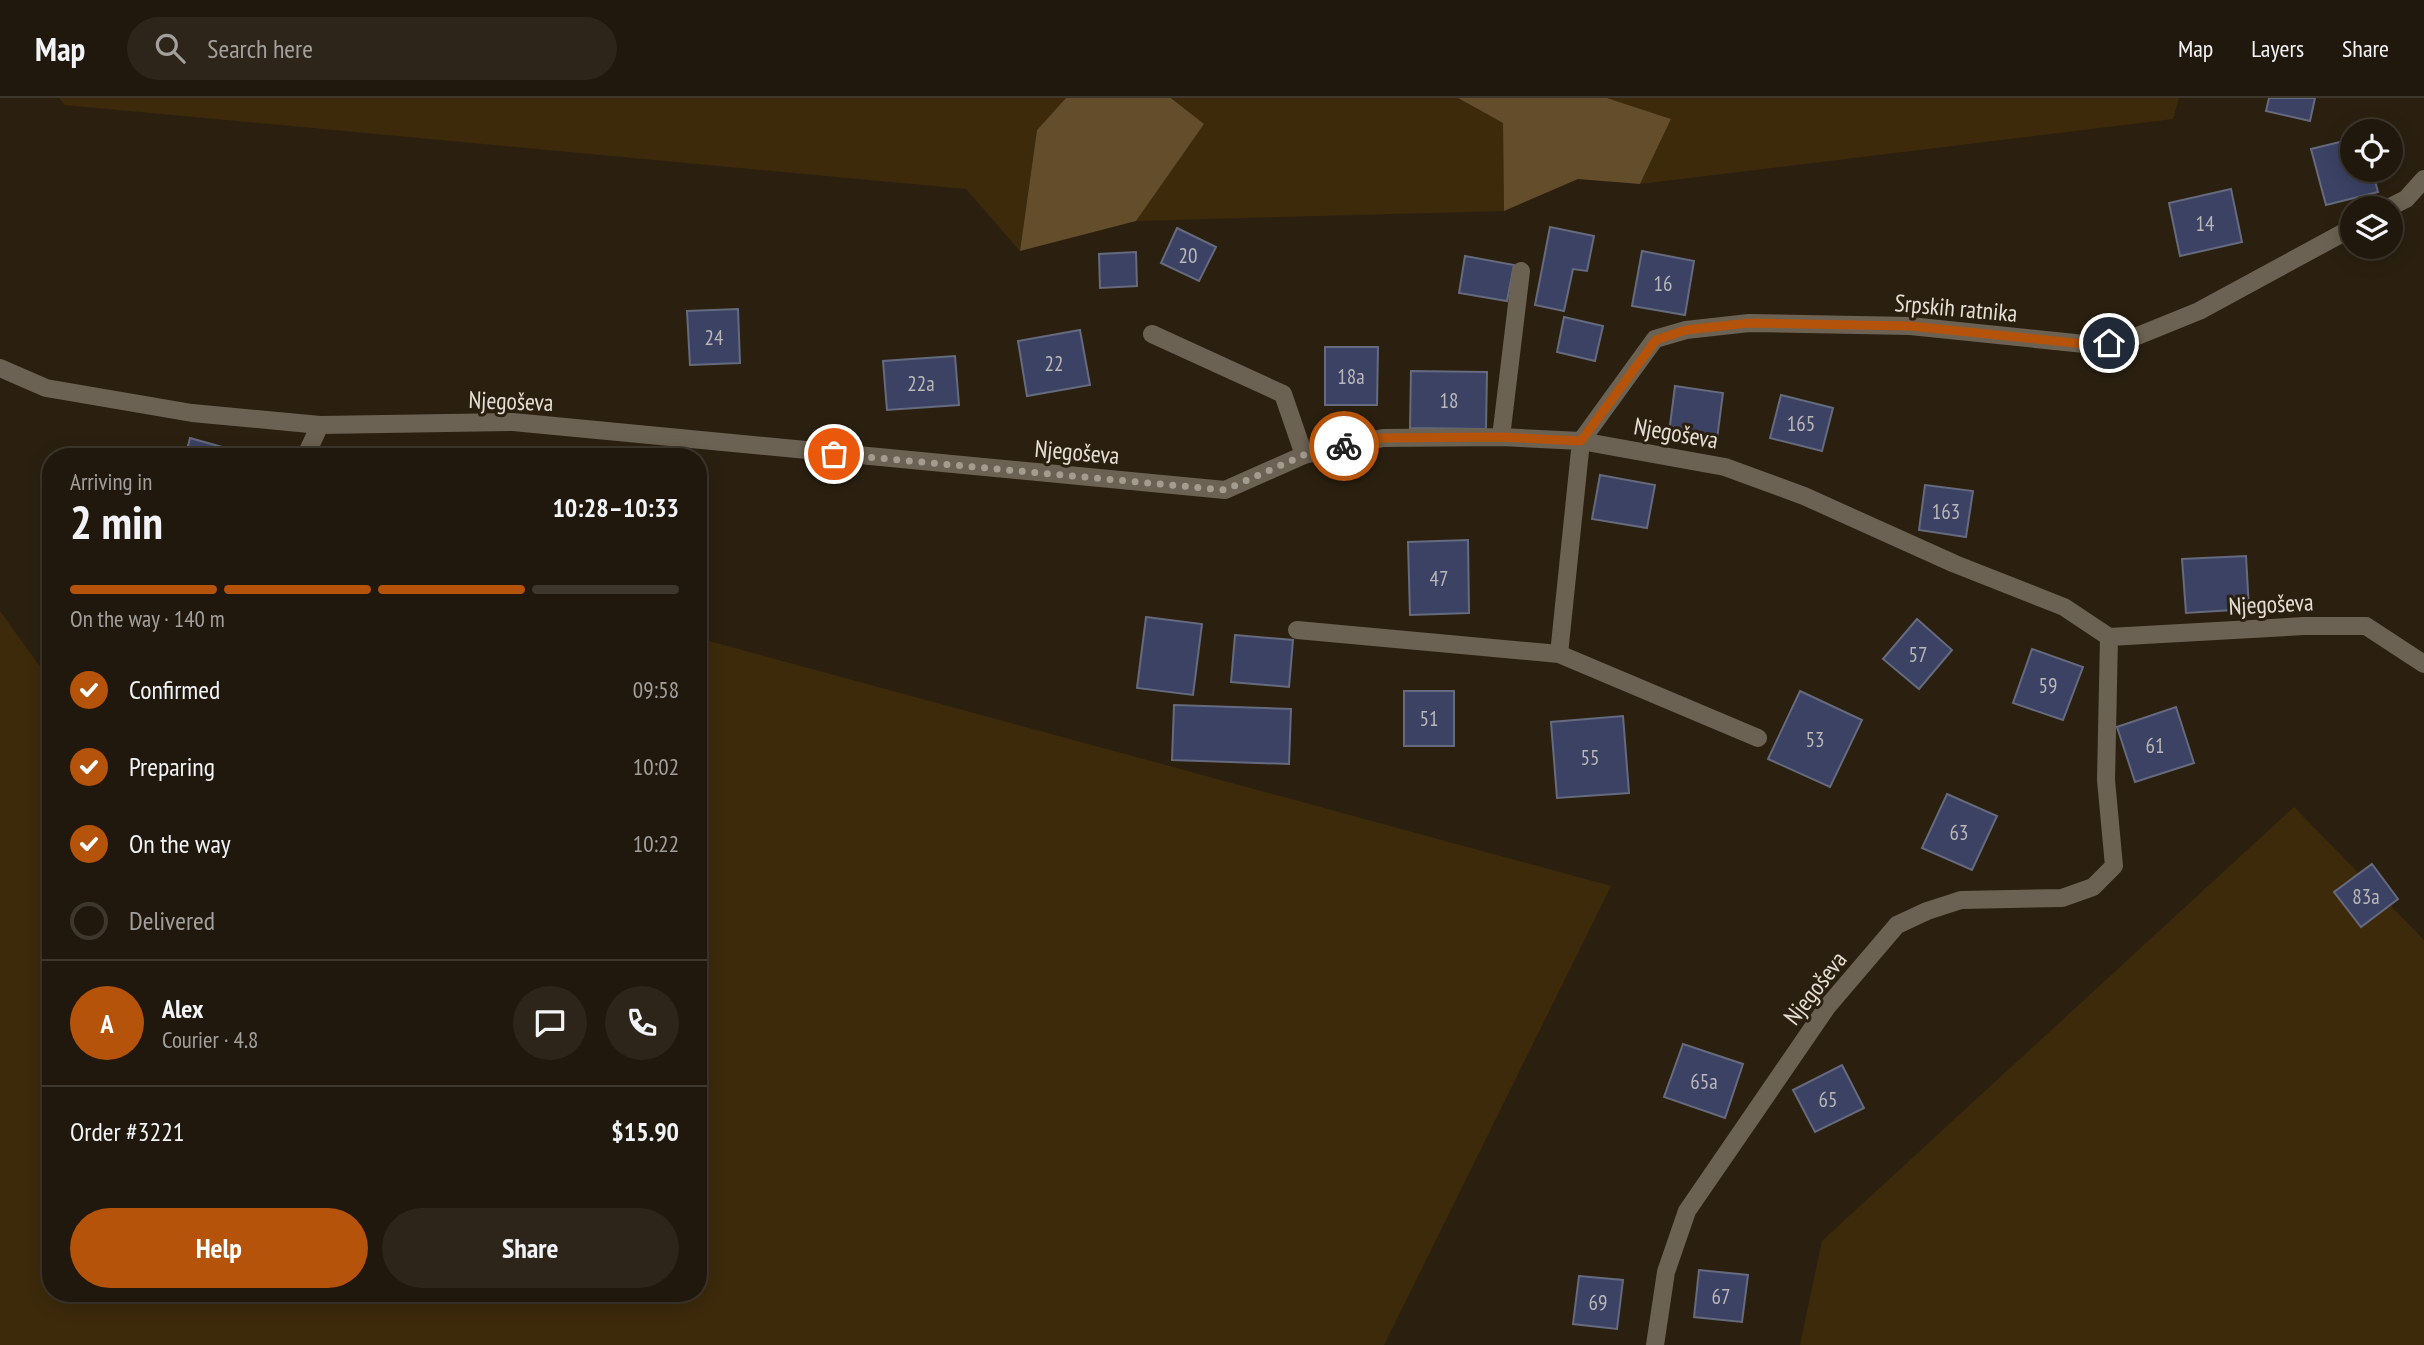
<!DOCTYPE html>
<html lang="en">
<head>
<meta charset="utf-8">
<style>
  body { margin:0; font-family:"PT Sans Narrow",sans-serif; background:#2d251a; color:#f1f3f6; height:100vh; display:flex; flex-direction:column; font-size:26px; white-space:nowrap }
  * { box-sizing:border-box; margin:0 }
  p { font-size:23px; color:#a2a09d }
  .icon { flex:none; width:38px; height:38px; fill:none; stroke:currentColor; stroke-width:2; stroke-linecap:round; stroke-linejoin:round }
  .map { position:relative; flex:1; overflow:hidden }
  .details { position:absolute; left:42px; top:350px; width:665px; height:854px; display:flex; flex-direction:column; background:#20180c; border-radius:28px; box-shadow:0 4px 18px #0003,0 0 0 2px #3d372d }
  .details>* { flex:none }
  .fabs { position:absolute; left:2340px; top:21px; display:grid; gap:14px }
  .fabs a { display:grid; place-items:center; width:63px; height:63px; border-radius:50%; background:#20180c; box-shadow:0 4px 18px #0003,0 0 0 2px #3d372d; font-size:35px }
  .pin { position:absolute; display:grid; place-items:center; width:60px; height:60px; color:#fff; margin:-30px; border:4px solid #fff; border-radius:50%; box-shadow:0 2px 7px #0007 }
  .courier { position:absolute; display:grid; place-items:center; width:70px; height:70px; margin:-35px; border:5px solid #b45309; border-radius:50%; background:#fff; color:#222; box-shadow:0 2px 9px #0007 }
  .headline em { font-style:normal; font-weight:600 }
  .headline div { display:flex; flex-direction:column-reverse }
  .headline { display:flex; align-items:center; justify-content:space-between; height:119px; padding:0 28px }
  h1 { font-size:46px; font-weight:600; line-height:52px }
  .bar { display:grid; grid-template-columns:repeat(4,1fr); gap:10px 7px; align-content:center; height:84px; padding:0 28px }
  .bar i { height:9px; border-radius:5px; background:#3d372d }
  .bar .selected { background:#b45309 }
  .bar p { grid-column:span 4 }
  .line { display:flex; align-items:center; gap:18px; padding:0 28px; border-top:2px solid #3d372d }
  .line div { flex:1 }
  .round { display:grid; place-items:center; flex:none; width:74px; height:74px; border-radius:37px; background:#2d251a }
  ol { padding:0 28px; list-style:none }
  li { display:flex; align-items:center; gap:21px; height:77px }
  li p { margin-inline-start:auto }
  li .icon { padding:7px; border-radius:50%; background:#b45309; color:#fff; stroke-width:4 }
  li:last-child { color:#a2a09d }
  li i { width:38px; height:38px; border:4px solid #3d372d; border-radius:50% }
  .primary-button { display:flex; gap:14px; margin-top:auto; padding:14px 28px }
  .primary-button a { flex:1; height:80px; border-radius:42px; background:#b45309; color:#fff; font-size:28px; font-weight:600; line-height:80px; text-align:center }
  .primary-button a+a { background:#2d251a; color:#f1f3f6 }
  header { display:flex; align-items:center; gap:42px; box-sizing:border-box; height:98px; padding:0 35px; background:#20180c; border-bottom:2px solid #3d372d }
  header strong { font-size:33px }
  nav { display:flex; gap:38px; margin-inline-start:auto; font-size:24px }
  .search { width:490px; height:63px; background:#2d251a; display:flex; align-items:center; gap:18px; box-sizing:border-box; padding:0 24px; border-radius:38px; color:#a2a09d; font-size:26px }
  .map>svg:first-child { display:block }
  .green { fill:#3d2a0b }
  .forest { fill:#644d2b }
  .building { fill:#3b4264; stroke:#656a7e; stroke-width:2 }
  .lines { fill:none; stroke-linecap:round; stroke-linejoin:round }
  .lane { stroke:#6c6253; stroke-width:18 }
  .street { stroke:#6c6253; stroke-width:18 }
  .done { stroke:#a59c90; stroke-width:7; stroke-dasharray:0 12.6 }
  .route { stroke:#b45309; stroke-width:9 }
  .labels { text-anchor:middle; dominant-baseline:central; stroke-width:6; stroke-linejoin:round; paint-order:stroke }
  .number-label { font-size:21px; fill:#bbb8b9 }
  .street-label { font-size:24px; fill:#e6dfd5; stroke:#2b2010 }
</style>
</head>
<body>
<header>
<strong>Map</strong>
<div class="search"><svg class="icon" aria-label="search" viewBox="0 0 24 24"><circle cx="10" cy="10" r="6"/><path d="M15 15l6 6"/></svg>Search here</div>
<nav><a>Map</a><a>Layers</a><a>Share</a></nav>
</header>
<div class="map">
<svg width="2424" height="1247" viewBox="0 0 2424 1247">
  <rect width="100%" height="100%" fill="#2b2010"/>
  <path class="green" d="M59 0H1066L1037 32 1020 153 966 91 65 7Z
    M1172 0H1458L1503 25 1504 113 1136 123 1203 26Z
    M1607 0H2179L2173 21 1640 86 1671 21Z
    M0 513 51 584V1195H698V540L1611 788 1384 1247H0Z
    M2294 709 2424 842V1247H1800L1822 1143Z"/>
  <path class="forest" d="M1066 0H1171L1204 26 1136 123 1020 153 1037 32Z
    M1458 0H1607L1671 21 1640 86 1578 81 1504 113 1503 25Z"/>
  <path class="building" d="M2269 0H2315L2310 23 2266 13Z
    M2352 41V72H2372L2378 94 2326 107 2311 51Z
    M2231 91 2242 144 2180 158 2169 105Z
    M1550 129 1594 138 1587 173 1573 171 1564 213 1535 207Z
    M1177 130 1216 149 1199 183 1161 165Z
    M1642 153 1694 163 1685 217 1632 208Z
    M1136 154 1137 188 1100 190 1099 156Z
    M1465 158 1514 167 1507 203 1459 195Z
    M738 211 740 265 690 267 687 213Z
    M1564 219 1603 228 1595 263 1557 254Z
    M1080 232 1090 287 1027 298 1018 243Z
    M1325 249H1378L1377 307H1325Z
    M955 258 959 307 887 312 883 263Z
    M1411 273 1487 274 1486 331 1410 330Z
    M1675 288 1723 295 1717 341 1669 335Z
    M1781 297 1833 310 1822 353 1770 340Z
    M190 340 240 354 239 359H185Z
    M1600 377 1655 387 1647 430 1592 421Z
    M1925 387 1973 393 1966 439 1919 432Z
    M1468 442 1469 515 1410 517 1408 444Z
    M2246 458 2249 511 2186 515 2182 461Z
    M1146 519 1202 526 1193 597 1137 590Z
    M1917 521 1952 552 1919 591 1883 561Z
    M1235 537 1293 542 1289 589 1231 584Z
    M2032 551 2083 569 2063 622 2013 605Z
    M1404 593H1454V648H1404Z
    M1800 593 1862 622 1830 689 1768 661Z
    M1174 607 1291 611 1289 666 1172 662Z
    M2176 609 2194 665 2135 684 2117 629Z
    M1623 618 1629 695 1557 700 1551 624Z
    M1947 696 1997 718 1972 772 1922 750Z
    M2372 766 2398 801 2361 829 2334 794Z
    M1683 946 1743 966 1725 1020 1664 999Z
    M1842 967 1864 1010 1815 1034 1793 992Z
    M1699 1172 1748 1177 1742 1224 1694 1219Z
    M1579 1178 1623 1182 1617 1231 1573 1226Z"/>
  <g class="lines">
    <path class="lane" d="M305 359 320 327"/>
    <path class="street" d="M2388 110 2406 101 2424 81
      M1152 236 1283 296 1304 357
      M0 270 46 290 192 315 320 327 513 324 1225 392 1304 357 1383 340 1501 339 1581 343 1725 369 1804 398 1955 466 2064 509 2109 539 2304 528H2366L2424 566
      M1501 339 1521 173
      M1297 532 1559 556 1758 640
      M1559 556 1581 343 1655 241 1686 232 1749 225 1910 228 2094 247 2125 243 2199 213 2352 130
      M1655 1247 1666 1174 1687 1113 1827 909 1897 827 1927 813 1961 802 2062 800 2093 789 2114 768 2106 682 2109 539"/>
  </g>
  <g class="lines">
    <path class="done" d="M834 356 1225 392 1304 357 1344 348"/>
    <path class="route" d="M1344 348 1382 340 1501 339 1581 343 1656 242 1686 232 1749 225 1910 228 2094 247 2109 245"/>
  </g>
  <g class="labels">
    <g class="number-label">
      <text x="2205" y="125">14</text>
      <text x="1188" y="157">20</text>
      <text x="1663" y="185">16</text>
      <text x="714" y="239">24</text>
      <text x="1054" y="265">22</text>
      <text x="1351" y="278">18a</text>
      <text x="921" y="285">22a</text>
      <text x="1449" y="302">18</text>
      <text x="1801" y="325">165</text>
      <text x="1946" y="413">163</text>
      <text x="1439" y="480">47</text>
      <text x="1918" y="556">57</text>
      <text x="2048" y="587">59</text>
      <text x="1429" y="620">51</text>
      <text x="1815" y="641">53</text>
      <text x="2155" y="647">61</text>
      <text x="1590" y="659">55</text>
      <text x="1959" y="734">63</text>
      <text x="2366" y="798">83a</text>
      <text x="1704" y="983">65a</text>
      <text x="1828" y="1001">65</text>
      <text x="1721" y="1198">67</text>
      <text x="1598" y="1204">69</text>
    </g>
    <g class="street-label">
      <text transform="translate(1956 210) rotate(5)">Srpskih ratnika</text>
      <text transform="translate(511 303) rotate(2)">Njegoševa</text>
      <text transform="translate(1676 335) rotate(10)">Njegoševa</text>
      <text transform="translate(1077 354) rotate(5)">Njegoševa</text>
      <text transform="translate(2271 506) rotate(-3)">Njegoševa</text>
      <text transform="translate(1815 890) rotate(-52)">Njegoševa</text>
    </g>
  </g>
</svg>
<div class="fabs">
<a><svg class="icon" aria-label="locate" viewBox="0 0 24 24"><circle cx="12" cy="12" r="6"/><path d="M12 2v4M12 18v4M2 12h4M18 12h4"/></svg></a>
<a><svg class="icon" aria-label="layers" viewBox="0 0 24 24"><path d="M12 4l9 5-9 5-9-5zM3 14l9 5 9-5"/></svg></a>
</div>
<div class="pin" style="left:834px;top:356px;background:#ea580c"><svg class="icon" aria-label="bag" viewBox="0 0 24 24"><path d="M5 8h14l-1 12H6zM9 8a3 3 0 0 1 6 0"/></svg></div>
<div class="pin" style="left:2109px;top:245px;background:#1f2937"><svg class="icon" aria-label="home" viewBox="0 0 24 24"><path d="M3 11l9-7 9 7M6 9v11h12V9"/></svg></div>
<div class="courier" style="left:1344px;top:348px"><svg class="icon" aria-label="bike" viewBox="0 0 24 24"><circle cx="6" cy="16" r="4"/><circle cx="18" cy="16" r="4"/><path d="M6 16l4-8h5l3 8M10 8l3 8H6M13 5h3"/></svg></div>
<section class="details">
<div class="headline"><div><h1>2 min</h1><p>Arriving in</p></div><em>10:28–10:33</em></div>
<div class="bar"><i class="selected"></i><i class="selected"></i><i class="selected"></i><i></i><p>On the way · 140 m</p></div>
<ol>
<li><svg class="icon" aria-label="check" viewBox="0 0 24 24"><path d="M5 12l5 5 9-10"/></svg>Confirmed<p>09:58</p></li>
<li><svg class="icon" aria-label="check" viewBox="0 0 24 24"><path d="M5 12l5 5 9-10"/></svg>Preparing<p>10:02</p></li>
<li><svg class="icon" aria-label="check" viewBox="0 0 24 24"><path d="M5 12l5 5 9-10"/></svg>On the way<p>10:22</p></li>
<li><i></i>Delivered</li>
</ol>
<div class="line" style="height:126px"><b class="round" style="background:#b45309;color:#fff">A</b><div><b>Alex</b><p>Courier · 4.8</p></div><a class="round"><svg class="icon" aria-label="chat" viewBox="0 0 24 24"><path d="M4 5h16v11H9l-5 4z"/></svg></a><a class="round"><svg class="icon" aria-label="phone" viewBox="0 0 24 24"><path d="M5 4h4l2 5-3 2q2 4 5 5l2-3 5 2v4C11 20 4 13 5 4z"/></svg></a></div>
<div class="line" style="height:91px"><div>Order #3221</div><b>$15.90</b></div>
<div class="primary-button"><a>Help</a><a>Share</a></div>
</section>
</div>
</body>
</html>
